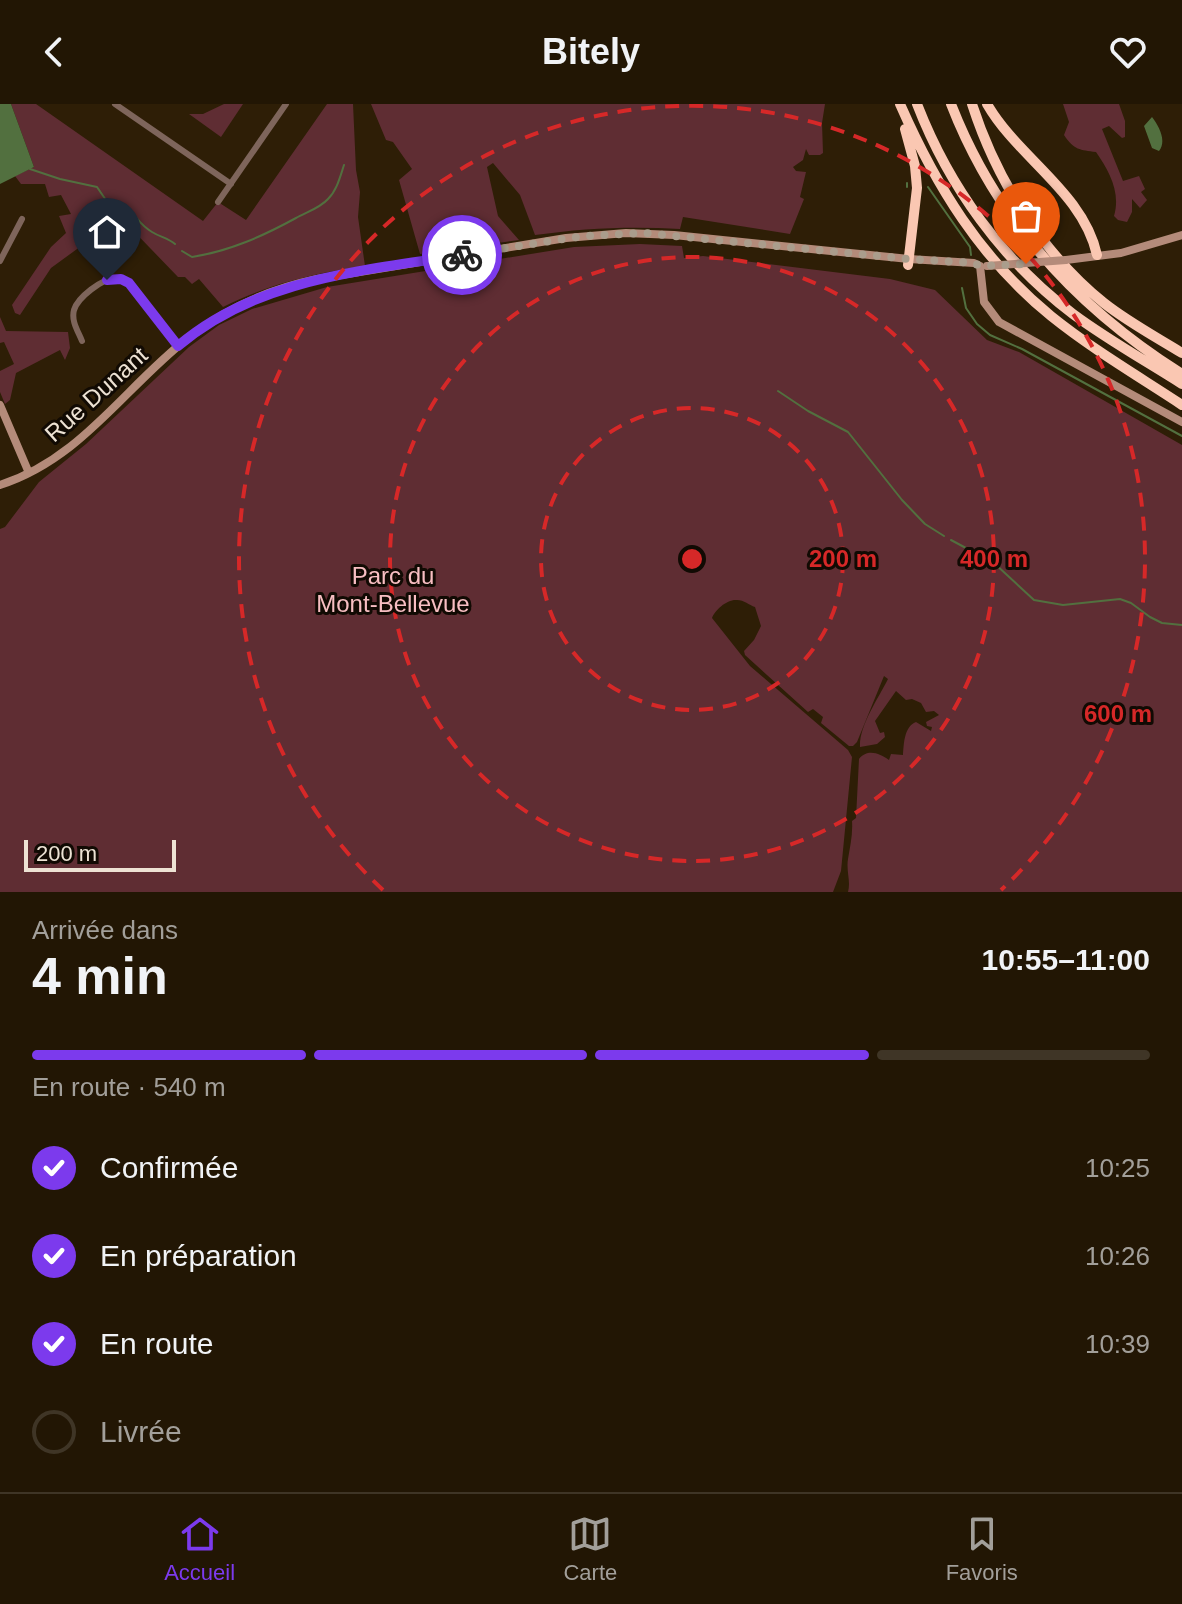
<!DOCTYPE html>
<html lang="fr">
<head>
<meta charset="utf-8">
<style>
  body { margin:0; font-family:Arial,sans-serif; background:#2e2313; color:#f1f3f6; height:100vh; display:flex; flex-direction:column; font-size:30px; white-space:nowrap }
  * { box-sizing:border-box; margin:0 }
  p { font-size:26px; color:#a29f9a }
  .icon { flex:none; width:44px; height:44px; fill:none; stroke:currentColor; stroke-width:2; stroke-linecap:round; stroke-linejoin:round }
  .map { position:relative; height:788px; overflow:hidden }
  .side { display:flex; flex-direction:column; background:#221604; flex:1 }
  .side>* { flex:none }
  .scale { position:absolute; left:24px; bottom:20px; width:152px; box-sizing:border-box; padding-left:8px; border:4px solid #ede2d4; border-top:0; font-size:22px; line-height:28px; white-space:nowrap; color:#ede2d4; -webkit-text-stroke:6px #110a03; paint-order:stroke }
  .pin { position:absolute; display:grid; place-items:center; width:68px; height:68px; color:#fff; margin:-82px -34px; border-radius:50% 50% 50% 0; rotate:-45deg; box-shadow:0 0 8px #0007 }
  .pin .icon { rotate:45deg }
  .courier { position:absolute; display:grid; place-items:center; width:80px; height:80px; margin:-40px; border:6px solid #7c3aed; border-radius:50%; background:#fff; color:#222; box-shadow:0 2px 10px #0007 }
  .overview em { font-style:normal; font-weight:800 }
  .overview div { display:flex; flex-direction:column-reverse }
  .overview { display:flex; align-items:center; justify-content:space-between; height:136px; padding:0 32px }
  h1 { font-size:52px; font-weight:800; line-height:60px }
  .bar { display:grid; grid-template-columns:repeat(4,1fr); gap:12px 8px; align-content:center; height:96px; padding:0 32px }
  .bar i { height:10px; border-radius:6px; background:#3f3526 }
  .bar .selected { background:#7c3aed }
  .bar p { grid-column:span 4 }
  ol { padding:0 32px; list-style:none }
  li { display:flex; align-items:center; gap:24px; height:88px }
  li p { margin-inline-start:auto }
  li .icon { padding:8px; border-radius:50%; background:#7c3aed; color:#fff; stroke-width:4 }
  li:last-child { color:#a29f9a }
  li i { width:44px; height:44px; border:4px solid #3f3526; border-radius:50% }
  header { display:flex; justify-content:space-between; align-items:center; height:104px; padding:0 32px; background:#221604; font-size:36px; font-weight:800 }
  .dock { display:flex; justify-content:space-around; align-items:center; height:112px; border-top:2px solid #3f3526; background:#221604; font-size:22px; color:#a29f9a }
  .dock a { display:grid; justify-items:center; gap:4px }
  .dock .selected { color:#7c3aed }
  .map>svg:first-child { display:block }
  .green { fill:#5f2d33 }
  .water { fill:#52703f }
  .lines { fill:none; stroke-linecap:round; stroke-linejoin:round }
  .stream { stroke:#52703f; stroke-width:2 }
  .street { stroke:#7e655b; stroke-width:6 }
  .secondary { stroke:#b48b7a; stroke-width:8 }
  .highway { stroke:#fac7b2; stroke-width:10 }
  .secondary-bridge { stroke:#b48b7a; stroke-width:8 }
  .done { stroke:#aa9d8c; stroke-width:8; stroke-dasharray:0 14.4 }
  .route { stroke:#7c3aed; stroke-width:10 }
  .ring { fill:none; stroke:#d62828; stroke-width:4; stroke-dasharray:14 10 }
  .labels { text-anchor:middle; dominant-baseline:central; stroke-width:6; stroke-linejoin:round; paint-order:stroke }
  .street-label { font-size:24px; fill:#ede2d4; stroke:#110a03 }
  .park-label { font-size:24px; fill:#f8bec2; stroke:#110a03 }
  .centre { fill:#d62828; stroke:#110a03; stroke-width:4 }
  .ring-label { font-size:24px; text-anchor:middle; font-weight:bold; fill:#d62828; stroke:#110a03; stroke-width:6; stroke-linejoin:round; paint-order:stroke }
</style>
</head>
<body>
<header><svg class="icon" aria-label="back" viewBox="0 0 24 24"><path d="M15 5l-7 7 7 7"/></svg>Bitely<svg class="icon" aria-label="heart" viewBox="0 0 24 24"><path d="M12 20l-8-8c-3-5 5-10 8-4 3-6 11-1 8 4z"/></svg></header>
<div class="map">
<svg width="1182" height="788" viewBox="0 0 1182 788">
  <rect width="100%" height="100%" fill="#2e1e06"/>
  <path class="green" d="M11 0H36L203 117 218 98 246 116 327 0H353L356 66 360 88 358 113 365 162C315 169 269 180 223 203L199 175 192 180 185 173H178L123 116 114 124 110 121 51 164 20 211 15 209 12 201 51 143 66 129 59 112 71 110 61 91 49 93 45 80H21L15 72 34 63Z
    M224 0H243L221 33 189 10H203Z
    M371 0H825L822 19 823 49 820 51H809L806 45 803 56 793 63 796 67 806 68 800 93 804 95 790 130 683 113 680 125C631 122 584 124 535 131L520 91 493 59 487 63 498 112 519 136 420 150 399 76 412 65 393 38 386 36Z
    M1063 0H1119L1125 17V33L1122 34 1109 22 1102 25 1123 77 1139 72 1145 85 1141 88 1147 96 1140 104 1132 95V108L1127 118 1118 116 1114 112C1121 88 1109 67 1096 48 1080 46 1074 46 1064 31L1069 18Z
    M640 140 682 142 684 154 703 152 890 175 935 186 987 236 1019 248 1182 341V788H848C851 777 846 767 848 755 850 743 853 730 852 717L856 714 859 655C868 644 880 650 889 656L891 650 903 651C904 639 904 623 916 618L931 627 932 623 927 622 926 618 939 611 934 607 926 608 921 599 912 595 906 596 896 587 875 617 880 629 884 628 885 633 877 640 860 643C859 622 878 595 888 575L884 572 857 638 853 642H849L821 619 823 613 813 605 808 608 745 551 744 547 754 536 761 522 755 503C749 501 744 496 737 496 727 495 715 506 712 514L750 562 848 646 852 653 841 767 833 788H0V425L5 423 39 378 86 340 189 243 219 221 252 205 327 183 574 143Z
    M0 213 6 227 68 228 70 244 65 256 60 246 16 269 10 296 5 300 0 288V267L14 260 4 238 0 239Z"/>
  <path class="water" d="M0 0H11L34 63 0 80Z
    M1152 13C1159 22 1167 37 1159 47L1152 44 1144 22Z"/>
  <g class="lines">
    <path class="stream" d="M30 65 60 75 97 83 110 102C140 106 132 116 152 128 160 133 168 134 175 140
      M907 79V83
      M928 83 970 143 971 151
      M182 147 192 153C230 147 263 132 296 114 307 108 320 104 328 95 337 86 340 73 344 61
      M962 184 966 204 977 220 990 231 1022 245 1182 332
      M778 287 808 307 848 328 902 396 925 420 944 432
      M951 436 994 459 1034 496 1063 501 1120 495 1131 499 1150 513 1162 519 1182 521"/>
    <path class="street" d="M115 0 231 80
      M218 98 286 0
      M0 157 22 115
      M82 237C78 227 71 217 74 206 78 193 102 175 115 174 123 174 127 178 133 182L178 242"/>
    <path class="secondary" d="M1066 156 1121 149 1182 131
      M980 162 984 198 999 218 1182 318
      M0 301 29 369
      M0 381C81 355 124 284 188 234 226 204 270 185 317 175L566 134 626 129 674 131 909 155 974 159 980 162"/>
    <path class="highway" d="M900 0C936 82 980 154 1051 212 1092 245 1138 272 1182 301
      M917 0C949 83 1002 156 1073 210 1108 236 1146 257 1182 280
      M951 0C996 116 1077 204 1182 270
      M972 0C996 75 1042 149 1104 199 1128 218 1156 233 1182 249
      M987 0C1018 54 1083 88 1097 151
      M905 25 915 62 917 84 908 161"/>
    <path class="secondary-bridge" d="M987 162 1066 156"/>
  </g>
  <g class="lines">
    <path class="done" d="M462 151 583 132 644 129 909 155 974 159 980 162 1026 160"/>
    <path class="route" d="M107 176 121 175 129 179 178 242C258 174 362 167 462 151"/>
  </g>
  <g class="ring">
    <circle cx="692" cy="455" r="151"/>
    <circle cx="692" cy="455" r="302"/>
    <path d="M383 786A453 453 0 1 1 1001 786"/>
  </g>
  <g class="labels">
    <g class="street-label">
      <text transform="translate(96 290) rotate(-42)">Rue Dunant</text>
    </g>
    <g class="park-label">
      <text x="393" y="471">Parc du<tspan x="393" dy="28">Mont-Bellevue</tspan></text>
    </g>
  </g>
  <circle cx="692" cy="455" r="12" class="centre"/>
  <g class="ring-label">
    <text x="843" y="463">200 m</text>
    <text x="994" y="463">400 m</text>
    <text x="1118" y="618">600 m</text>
  </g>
</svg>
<div class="scale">200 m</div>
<div class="pin" style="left:1026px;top:160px;background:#ea580c"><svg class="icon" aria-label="bag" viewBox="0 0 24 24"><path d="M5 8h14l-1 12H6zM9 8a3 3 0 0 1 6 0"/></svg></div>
<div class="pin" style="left:107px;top:176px;background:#1f2937"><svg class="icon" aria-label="home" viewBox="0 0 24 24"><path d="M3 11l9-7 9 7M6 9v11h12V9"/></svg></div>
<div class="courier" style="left:462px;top:151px"><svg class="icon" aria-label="bike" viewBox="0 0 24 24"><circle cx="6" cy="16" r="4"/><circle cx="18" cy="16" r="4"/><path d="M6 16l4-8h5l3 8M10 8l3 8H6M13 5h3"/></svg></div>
</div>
<section class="side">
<div class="overview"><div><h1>4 min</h1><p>Arrivée dans</p></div><em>10:55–11:00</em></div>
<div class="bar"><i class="selected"></i><i class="selected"></i><i class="selected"></i><i></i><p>En route · 540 m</p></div>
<ol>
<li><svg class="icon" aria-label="check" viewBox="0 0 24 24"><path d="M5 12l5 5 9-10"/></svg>Confirmée<p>10:25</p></li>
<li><svg class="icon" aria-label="check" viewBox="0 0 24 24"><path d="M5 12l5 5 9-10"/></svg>En préparation<p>10:26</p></li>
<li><svg class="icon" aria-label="check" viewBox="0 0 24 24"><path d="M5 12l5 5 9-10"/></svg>En route<p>10:39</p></li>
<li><i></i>Livrée</li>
</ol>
</section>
<nav class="dock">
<a class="selected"><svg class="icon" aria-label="home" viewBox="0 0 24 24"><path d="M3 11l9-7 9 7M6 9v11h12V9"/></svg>Accueil</a>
<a><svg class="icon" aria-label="map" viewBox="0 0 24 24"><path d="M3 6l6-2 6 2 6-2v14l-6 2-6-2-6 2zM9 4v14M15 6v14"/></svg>Carte</a>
<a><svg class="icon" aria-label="saved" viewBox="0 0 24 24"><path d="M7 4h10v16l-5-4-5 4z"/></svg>Favoris</a>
</nav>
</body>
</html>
